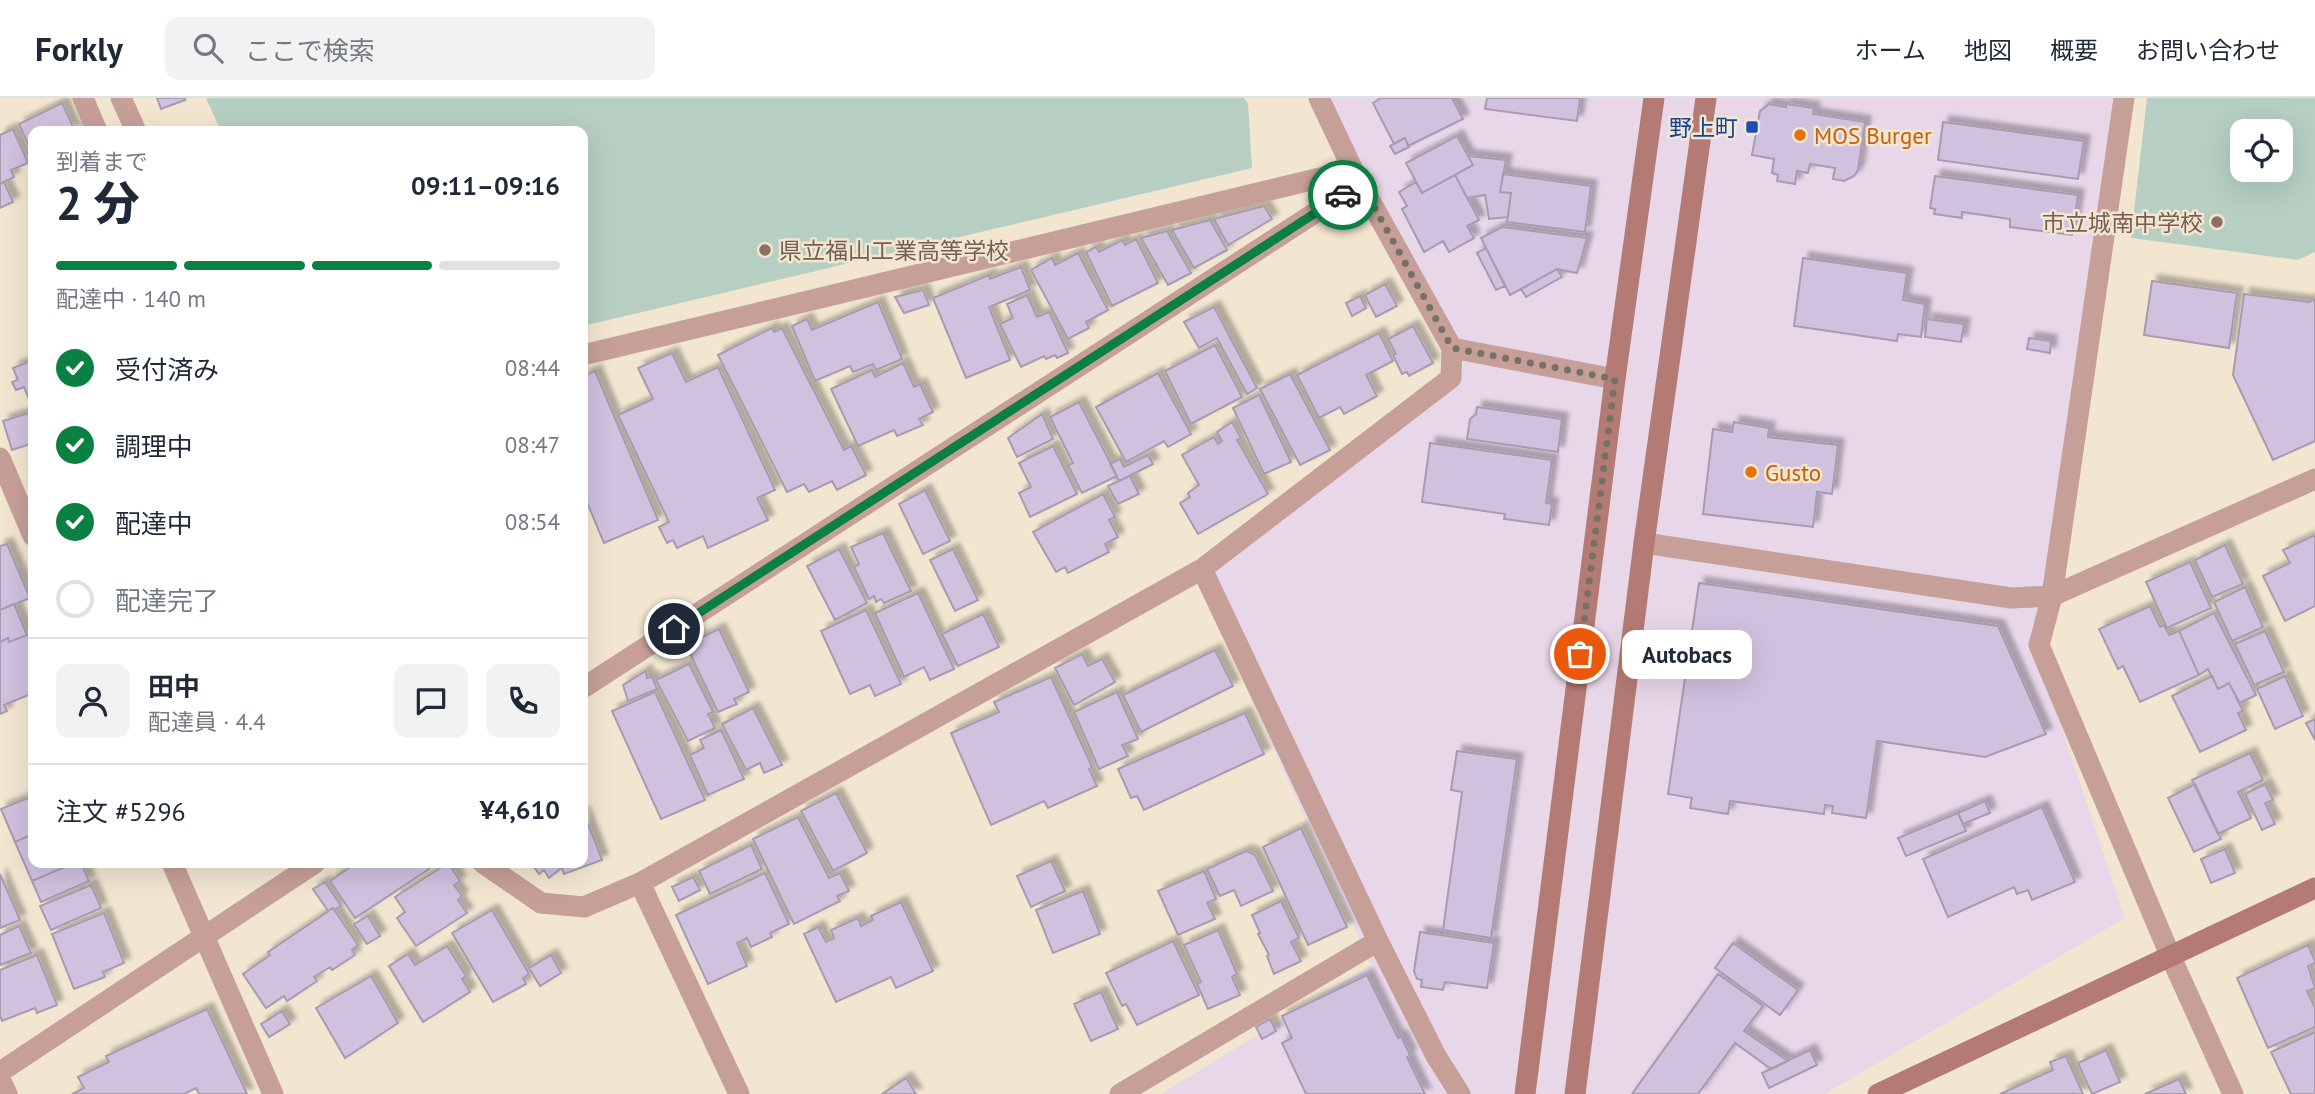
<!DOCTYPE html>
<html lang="ja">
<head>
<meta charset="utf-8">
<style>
  body { margin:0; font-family:"PT Sans","Noto Sans JP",sans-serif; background:#f2f2f3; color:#1f2937; height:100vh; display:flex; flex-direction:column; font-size:26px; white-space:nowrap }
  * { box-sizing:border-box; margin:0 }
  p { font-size:23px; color:#747a83 }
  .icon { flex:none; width:38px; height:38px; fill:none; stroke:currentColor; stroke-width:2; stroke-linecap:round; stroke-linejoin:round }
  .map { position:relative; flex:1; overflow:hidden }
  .panel { position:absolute; left:28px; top:28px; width:560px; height:742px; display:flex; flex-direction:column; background:#fff; border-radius:14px; box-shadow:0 7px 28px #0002 }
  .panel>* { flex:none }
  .controls { position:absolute; left:2230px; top:21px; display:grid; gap:14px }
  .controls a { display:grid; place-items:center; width:63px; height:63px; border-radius:14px; background:#fff; box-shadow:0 7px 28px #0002; font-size:35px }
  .pin { position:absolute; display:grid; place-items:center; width:60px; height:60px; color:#fff; margin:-30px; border:4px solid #fff; border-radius:50%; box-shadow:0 2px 7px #0007 }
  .courier { position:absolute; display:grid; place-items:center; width:70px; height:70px; margin:-35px; border:5px solid #0b8043; border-radius:50%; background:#fff; color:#222; box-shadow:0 2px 9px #0007 }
  .bubble { position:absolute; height:49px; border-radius:14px; background:#fff; box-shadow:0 7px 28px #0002; font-size:23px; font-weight:800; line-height:49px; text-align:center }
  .summary em { font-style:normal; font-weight:800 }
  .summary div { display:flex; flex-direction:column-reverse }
  .summary { display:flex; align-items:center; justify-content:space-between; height:119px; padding:0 28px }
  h1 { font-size:46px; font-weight:800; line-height:52px }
  .bar { display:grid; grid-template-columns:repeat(4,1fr); gap:10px 7px; align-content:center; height:84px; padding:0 28px }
  .bar i { height:9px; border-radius:5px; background:#e0e1e3 }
  .bar .active { background:#0b8043 }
  .bar p { grid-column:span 4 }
  .line { display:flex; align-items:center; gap:18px; padding:0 28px; border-top:2px solid #e0e1e3 }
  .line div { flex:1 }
  .round { display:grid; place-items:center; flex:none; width:74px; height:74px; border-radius:14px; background:#f2f2f3 }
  ol { padding:0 28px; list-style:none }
  li { display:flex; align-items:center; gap:21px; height:77px }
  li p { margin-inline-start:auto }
  li .icon { padding:7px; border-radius:50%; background:#0b8043; color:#fff; stroke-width:4 }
  li:last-child { color:#747a83 }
  li i { width:38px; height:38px; border:4px solid #e0e1e3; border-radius:50% }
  header { display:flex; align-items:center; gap:42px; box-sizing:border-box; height:98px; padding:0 35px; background:#fff; border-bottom:2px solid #e0e1e3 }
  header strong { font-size:33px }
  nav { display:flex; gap:38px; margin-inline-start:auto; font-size:24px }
  .search { width:490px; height:63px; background:#f2f2f3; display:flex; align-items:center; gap:18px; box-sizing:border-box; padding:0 24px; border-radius:14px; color:#747a83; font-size:26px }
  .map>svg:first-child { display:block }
  .commercial { fill:#e8d7e9 }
  .green { fill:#b6cfc2; fill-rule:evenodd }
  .building { fill:#d0c1df; stroke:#a69cb0; stroke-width:2; filter:url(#shadow) }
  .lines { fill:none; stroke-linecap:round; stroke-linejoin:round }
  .street { stroke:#c69f99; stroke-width:21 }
  .secondary { stroke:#b37b73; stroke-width:21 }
  .done { stroke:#777064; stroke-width:7; stroke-dasharray:0 12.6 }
  .route { stroke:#0b8043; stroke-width:9 }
  .transit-dot { fill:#1a4fb4; stroke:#f2e6d1; stroke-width:2.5 }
  .food-dot { fill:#e8710a; stroke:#f2e6d1; stroke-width:2.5 }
  .education-dot { fill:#8d6e63; stroke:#f2e6d1; stroke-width:2.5 }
  .labels { text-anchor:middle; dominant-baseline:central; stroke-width:5; stroke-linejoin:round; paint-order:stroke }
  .transit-label { font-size:23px; fill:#164399; stroke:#f2e6d1; text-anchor:end }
  .food-label { font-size:23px; fill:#c56008; stroke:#f2e6d1; text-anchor:start }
  .education-label { font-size:23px; fill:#785e54; stroke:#f2e6d1; text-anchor:end }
</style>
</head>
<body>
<header>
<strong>Forkly</strong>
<div class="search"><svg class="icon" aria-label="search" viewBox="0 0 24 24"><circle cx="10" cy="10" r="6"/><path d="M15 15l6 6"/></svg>ここで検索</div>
<nav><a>ホーム</a><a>地図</a><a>概要</a><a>お問い合わせ</a></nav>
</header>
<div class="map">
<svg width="2315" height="996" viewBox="0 0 2315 996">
  <defs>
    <filter id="shadow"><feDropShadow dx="6" dy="-6" stdDeviation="2" flood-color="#0004"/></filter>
  </defs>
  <rect width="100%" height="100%" fill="#f2e6d1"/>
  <path class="commercial" d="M1327 0H2116L2041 567 2125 820 1825 996H1161L1371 867 1196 478 1464 267Z"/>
  <path class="green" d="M206 0H1244L1248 6 1252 70 583 228V33H221Z
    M2147 0H2315V154L2298 162 2131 140ZM2242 33H2280V72H2242Z"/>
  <path class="building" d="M157 0H185V2L161 11Z
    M1452 0 1463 21 1408 48 1405 40 1394 46 1373 5 1381 0Z
    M1487 0H1580L1577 23 1485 11Z
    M62 5 75 33 82 30 84 33H33V57L19 26Z
    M1769 6 1786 9V6L1814 10 1813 16 1865 24 1858 72 1854 78 1844 83 1833 81 1835 70 1810 66 1808 75 1797 73 1795 86 1777 83 1778 77 1772 75 1774 61 1752 57 1760 13Z
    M1943 24 2084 43 2078 81 1938 62Z
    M13 31 28 65 11 72 14 79 0 86V37Z
    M1457 38 1473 67 1422 95 1406 65Z
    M1405 40 1409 49 1395 56 1390 48Z
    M1468 58 1506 62 1500 94 1511 95 1508 119 1489 121 1485 97 1467 100 1455 77 1473 67Z
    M1503 76 1591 88 1585 134 1507 124 1511 95 1500 94Z
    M1455 77 1479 122 1467 128 1474 140 1449 154 1443 143 1424 154 1402 111 1407 108 1399 94 1416 84 1422 95Z
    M1935 78 2078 97 2072 137 2010 129V121L1962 114V120L1934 116 1935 111 1930 110Z
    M4 84 13 104 0 110V86Z
    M1264 108 1272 121 1228 147 1214 121Z
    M1210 122 1227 152 1194 170 1172 132Z
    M1502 129 1587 140 1577 175 1557 171 1510 197 1481 140Z
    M1167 133 1191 175 1168 187 1141 140Z
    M1136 141 1158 185 1112 208 1086 154 1096 149 1099 154 1122 142 1125 147Z
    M1486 150 1505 188 1496 192 1477 155Z
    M1078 155 1108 212 1086 224 1089 230 1068 241 1031 172 1052 160 1055 167Z
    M1803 160 1907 175 1903 202 1925 206 1921 239 1898 236 1897 243 1794 228Z
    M1021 169 1030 192 989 209 1010 262 966 280 933 200 989 177 990 181Z
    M1557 171 1562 179 1526 199 1521 191Z
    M2152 183 2237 195 2229 250 2144 237Z
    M1385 186 1397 208 1376 219 1365 197Z
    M923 192 929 207 904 215 895 199Z
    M2244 196 2309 204 2315 201V343L2273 362 2233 277Z
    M1027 197 1037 219 1049 214 1068 255 1057 260 1055 257 1046 261 1044 258 1021 269 1000 226 1013 220 1007 206Z
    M1360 198 1366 210 1352 218 1346 205Z
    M878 204 902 261 876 272 873 266 853 274 850 268 815 283 792 228 807 221 812 232Z
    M1214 209 1257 290 1247 296 1217 240 1199 250 1184 224Z
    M1927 221 1964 226 1961 244 1925 239Z
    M1413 228 1433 265 1409 278 1407 274 1402 276 1393 257 1396 256 1388 241Z
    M772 230 774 234 782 230 844 352 851 348 866 377 837 392 832 383 809 394 804 386 787 394 718 257Z
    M1379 235 1393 263 1366 277 1377 298 1344 316 1340 309 1319 320 1297 277Z
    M2029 240 2051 243 2050 255 2027 251Z
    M1215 247 1242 299 1191 326 1165 273Z
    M672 255 686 284 718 269 775 392 757 400 768 422 708 450 703 438 677 450 673 442 667 445 659 429 669 424 618 317 653 301 638 270Z
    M33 262V311L24 289 16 292 12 284 18 282 13 270Z
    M903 265 914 289 920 286 933 314 919 321 923 327 897 338 894 332 858 348 831 291 872 272 875 279Z
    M595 273 658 422 604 445 583 395V278Z
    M1158 275 1191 336 1168 349 1164 343 1126 364 1096 309Z
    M1290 276 1330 352 1300 367 1260 291Z
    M1259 297 1291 364 1264 376 1233 310Z
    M1079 304 1117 378 1082 395 1068 367 1073 365 1050 319Z
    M1477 309 1562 321 1558 354 1467 341 1470 321 1476 316Z
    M29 315 30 319 33 318V345L12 352 3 323Z
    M1042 316 1053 341 1017 359 1008 340Z
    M1232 324 1241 340 1237 342 1268 396 1198 436 1180 405 1190 399 1188 395 1199 387 1182 357 1214 339 1218 346 1222 343 1217 334Z
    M1734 324 1769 330 1768 339 1838 347 1832 396 1817 394 1813 429 1703 416 1713 331 1732 334Z
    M1430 345 1552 362 1546 405 1552 406 1549 427 1504 421 1505 416 1422 404Z
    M1053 348 1077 396 1030 419 1019 395 1031 389 1019 365Z
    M1148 357 1153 366 1119 383 1110 366 1120 361 1124 369Z
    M1130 378 1139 396 1118 406 1108 388Z
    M925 392 950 443 923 456 899 406Z
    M1103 396 1115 419 1109 422 1118 439 1105 446 1109 454 1068 475 1065 469 1056 474 1033 434Z
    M883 435 911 493 884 505 881 501 876 504 874 498 869 501 854 469 859 466 851 449Z
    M2315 437V508L2285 523 2263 478 2290 465 2283 452Z
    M7 446 30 500 0 512V448Z
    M2225 447 2243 486 2212 499 2195 462Z
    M839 451 867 505 835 522 807 468Z
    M953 451 978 502 955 513 930 462Z
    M2190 464 2211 510 2167 530 2146 484Z
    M1699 485 1998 528 2046 636 1985 659 1877 643 1866 720 1832 715 1833 708 1825 707 1824 716 1730 703 1728 716 1690 710 1692 700 1668 696Z
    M2245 489 2263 529 2232 543 2214 504Z
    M918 495 954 571 930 582 924 569 904 579 875 515Z
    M14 506 27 537 9 544 8 540 0 544V512Z
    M2150 508 2160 529 2164 527 2169 537 2179 533 2199 577 2140 604 2123 568 2118 571 2099 531Z
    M866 512 901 586 875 598 870 587 850 596 821 533Z
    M2214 515 2256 597 2240 605 2229 585 2218 591 2208 571 2199 577 2179 533Z
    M983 516 999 549 958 568 942 536Z
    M719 531 749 594 734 601 737 606 718 614 686 547Z
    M2265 533 2284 574 2254 587 2235 546Z
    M30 536 33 544V595L4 607 7 613 0 616V544L8 540 9 544Z
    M1215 552 1233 588 1141 634 1123 597Z
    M1082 556 1088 568 1102 561 1115 584 1074 607 1055 570Z
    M689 566 713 614 708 616 715 630 688 643 656 582Z
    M646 573 647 580 652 579 657 591 628 603 623 587Z
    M2212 578 2218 591 2229 585 2243 613 2238 615 2246 632 2200 654 2172 598Z
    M2285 578 2303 618 2275 631 2257 591Z
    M1051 579 1092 669 1089 671 1097 688 1048 710 1044 703 991 727 951 635 999 614 994 604Z
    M655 594 705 702 661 721 612 613Z
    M1117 594 1138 641 1122 647 1128 658 1099 671 1074 614Z
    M753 610 782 667 764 675 760 665 746 672 722 626Z
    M1245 615 1264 656 1144 712 1137 698 1131 700 1118 671Z
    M2315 621V642L2306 625Z
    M721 632 744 681 708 697 690 657 704 650 700 642Z
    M1457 653 1517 661 1491 840 1443 832 1462 694 1451 692Z
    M2250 655 2263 682 2238 694 2251 720 2218 736 2192 682Z
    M2195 686 2221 741 2194 754 2168 700Z
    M2265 686 2273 702 2265 705 2275 726 2262 732 2245 696Z
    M836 695 867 755 833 773 801 713Z
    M33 698V736L15 744 1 711Z
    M1985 703 1990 715 1963 726 1958 715Z
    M2042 709 2075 784 2032 802 2028 792 2017 796 2014 789 1948 819 1923 761Z
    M583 713 602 762 564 776 560 765H583Z
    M1958 715 1966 733 1906 758 1898 740Z
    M798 719 829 780 840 775 849 793 837 798 840 803 794 826 753 741Z
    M1301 730 1347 829 1308 847 1263 749Z
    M33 736V765H74L32 783 15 744Z
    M751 747 762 771 710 796 699 773Z
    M2225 751 2235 775 2211 785 2201 761Z
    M1246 753 1255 757 1273 793 1241 808 1234 792 1220 798 1207 771Z
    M1051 763 1065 793 1031 809 1017 778Z
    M74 765H81L89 783 41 804 32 783Z
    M356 765H425L429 771 355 820 330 783Z
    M448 765 460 783 454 787 462 798 458 802 467 815 416 848 397 820 405 814 395 799Z
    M531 765H556L560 771 549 780 544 772 539 776Z
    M1204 773 1216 801 1207 805 1215 821 1178 837 1158 793Z
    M765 775 789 826 770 835 772 839 751 849 747 840 737 845 747 868 708 886 676 817Z
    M0 776 20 822 0 830Z
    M693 779 700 792 679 803 672 789Z
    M325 784 341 808 334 812 333 810 328 813 313 791Z
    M91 787 101 810 51 832 40 808Z
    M1083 793 1100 836 1053 855 1036 812Z
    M1281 803 1299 840 1291 844 1301 863 1274 876 1267 858 1269 857 1258 836 1260 835 1252 817Z
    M901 804 933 873 896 890 891 879 836 904 804 836 818 829 826 844 834 840 831 832 858 820 861 828 873 822 871 818Z
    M333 810 358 847 352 852 355 857 332 872 330 869 314 879 317 883 287 903 284 898 266 910 243 876 270 857 268 854Z
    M492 812 529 876 523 880 526 886 493 904 452 835Z
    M104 815 124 865 103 874 105 879 74 891 52 836Z
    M368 818 380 838 367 846 354 826Z
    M19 828 31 855 0 867V837Z
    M1218 832 1237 876 1232 879 1240 897 1208 911 1197 886 1201 884 1184 847Z
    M1420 834 1494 845 1487 890 1445 884 1443 892 1421 889 1422 882 1417 881 1414 873Z
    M1173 843 1199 897 1137 927 1126 906 1122 908 1106 875Z
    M1733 845 1798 892 1780 917 1715 870Z
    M2308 847 2315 863V865L2308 868 2315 890 2307 893 2315 910V929L2268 950 2237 880Z
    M447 848 466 878 462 881 470 894 423 924 389 868 408 856 415 867Z
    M37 857 57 907 37 915 35 910 2 923 0 917V872Z
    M551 857 561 875 540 888 529 870Z
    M1718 876 1763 908 1744 933 1788 963 1771 971 1735 945 1698 996H1632Z
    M1367 877 1398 940 1401 938 1410 957 1407 959 1425 996H1306L1282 945 1292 940 1282 918Z
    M371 878 398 925 345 960 316 910Z
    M1101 894 1118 931 1091 943 1074 906Z
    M207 911 247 996H199L196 990 184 996H72L84 990 78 979 109 964 106 958Z
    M282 913 290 926 269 939 261 926Z
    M1270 921 1276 933 1262 941 1256 929Z
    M2315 934V996H2291L2271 954Z
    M1810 952 1817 967 1769 990 1762 975Z
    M2106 952 2120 984 2092 996 2078 965Z
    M2066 958 2083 996H2000L2053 972 2050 964Z
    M906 980 916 996H882Z
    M2179 981 2186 996H2145Z"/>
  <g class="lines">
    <path class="street" d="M83 0 97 33
      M121 0 136 33
      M2124 0 2052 498 2039 547 2170 857 2233 996
      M1452 250 1615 281
      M583 257 1353 72
      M0 360 33 438
      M1644 445 2011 500 2052 498 2315 381
      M1202 471 1378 843 1436 958 1460 996
      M583 590 1361 85
      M172 765 273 996
      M483 765 541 805 584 809 640 785 1202 471 1451 280 1452 250 1353 72 1319 0
      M640 785 739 996
      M0 974 315 765
      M0 981 7 996
      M1120 996 1378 843"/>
    <path class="secondary" d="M1525 996 1615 281 1654 0
      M1575 996 1644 445 1706 0
      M1878 996 2315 790"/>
  </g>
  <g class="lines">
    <path class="done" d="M1343 97 1361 85 1452 250 1615 281 1580 556"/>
    <path class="route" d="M674 531 1343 97"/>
  </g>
  <rect class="transit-dot" x="1745" y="22" width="14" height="14" rx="3.5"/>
  <g class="food-dot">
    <circle cx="1800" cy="37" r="7"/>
    <circle cx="1751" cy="374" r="7"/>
  </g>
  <g class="education-dot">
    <circle cx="2217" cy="124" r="7"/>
    <circle cx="765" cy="152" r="7"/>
  </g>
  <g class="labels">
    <g class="transit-label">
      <text x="1738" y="29">野上町</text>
    </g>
    <g class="food-label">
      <text x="1814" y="37">MOS Burger</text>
      <text x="1765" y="374">Gusto</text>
    </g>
    <g class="education-label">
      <text x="2203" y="124">市立城南中学校</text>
      <text x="779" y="152" text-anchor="start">県立福山工業高等学校</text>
    </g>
  </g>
</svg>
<div class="controls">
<a><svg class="icon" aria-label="locate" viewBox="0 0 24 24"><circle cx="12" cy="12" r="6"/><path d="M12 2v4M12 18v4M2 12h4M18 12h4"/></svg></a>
</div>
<div class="pin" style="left:1580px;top:556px;background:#ea580c"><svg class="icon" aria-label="bag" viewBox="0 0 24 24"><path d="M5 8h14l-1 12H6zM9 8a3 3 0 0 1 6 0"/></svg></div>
<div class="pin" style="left:674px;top:531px;background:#1f2937"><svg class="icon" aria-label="home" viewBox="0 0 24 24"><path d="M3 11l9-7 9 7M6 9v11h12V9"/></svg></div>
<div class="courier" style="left:1343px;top:97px"><svg class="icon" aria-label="car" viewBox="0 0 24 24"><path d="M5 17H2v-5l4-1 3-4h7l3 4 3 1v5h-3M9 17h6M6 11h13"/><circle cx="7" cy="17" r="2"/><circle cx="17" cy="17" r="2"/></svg></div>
<div class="bubble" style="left:1622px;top:532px;width:130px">Autobacs</div>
<section class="panel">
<div class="summary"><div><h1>2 分</h1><p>到着まで</p></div><em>09:11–09:16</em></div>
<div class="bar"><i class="active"></i><i class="active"></i><i class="active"></i><i></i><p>配達中 · 140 m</p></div>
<ol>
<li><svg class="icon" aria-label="check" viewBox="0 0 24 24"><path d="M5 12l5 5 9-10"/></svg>受付済み<p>08:44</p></li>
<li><svg class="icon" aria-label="check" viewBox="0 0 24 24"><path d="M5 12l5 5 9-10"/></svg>調理中<p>08:47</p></li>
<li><svg class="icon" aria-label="check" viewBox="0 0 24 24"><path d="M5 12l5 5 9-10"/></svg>配達中<p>08:54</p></li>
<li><i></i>配達完了</li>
</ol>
<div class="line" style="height:126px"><a class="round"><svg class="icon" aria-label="person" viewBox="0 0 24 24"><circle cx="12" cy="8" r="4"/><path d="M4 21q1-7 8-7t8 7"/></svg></a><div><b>田中</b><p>配達員 · 4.4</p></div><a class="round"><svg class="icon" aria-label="chat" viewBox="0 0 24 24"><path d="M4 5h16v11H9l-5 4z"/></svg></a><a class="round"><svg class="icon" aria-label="phone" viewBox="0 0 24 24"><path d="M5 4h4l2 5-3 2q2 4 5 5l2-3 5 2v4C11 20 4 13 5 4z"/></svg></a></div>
<div class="line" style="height:91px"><div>注文 #5296</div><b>¥4,610</b></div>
</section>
</div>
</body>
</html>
